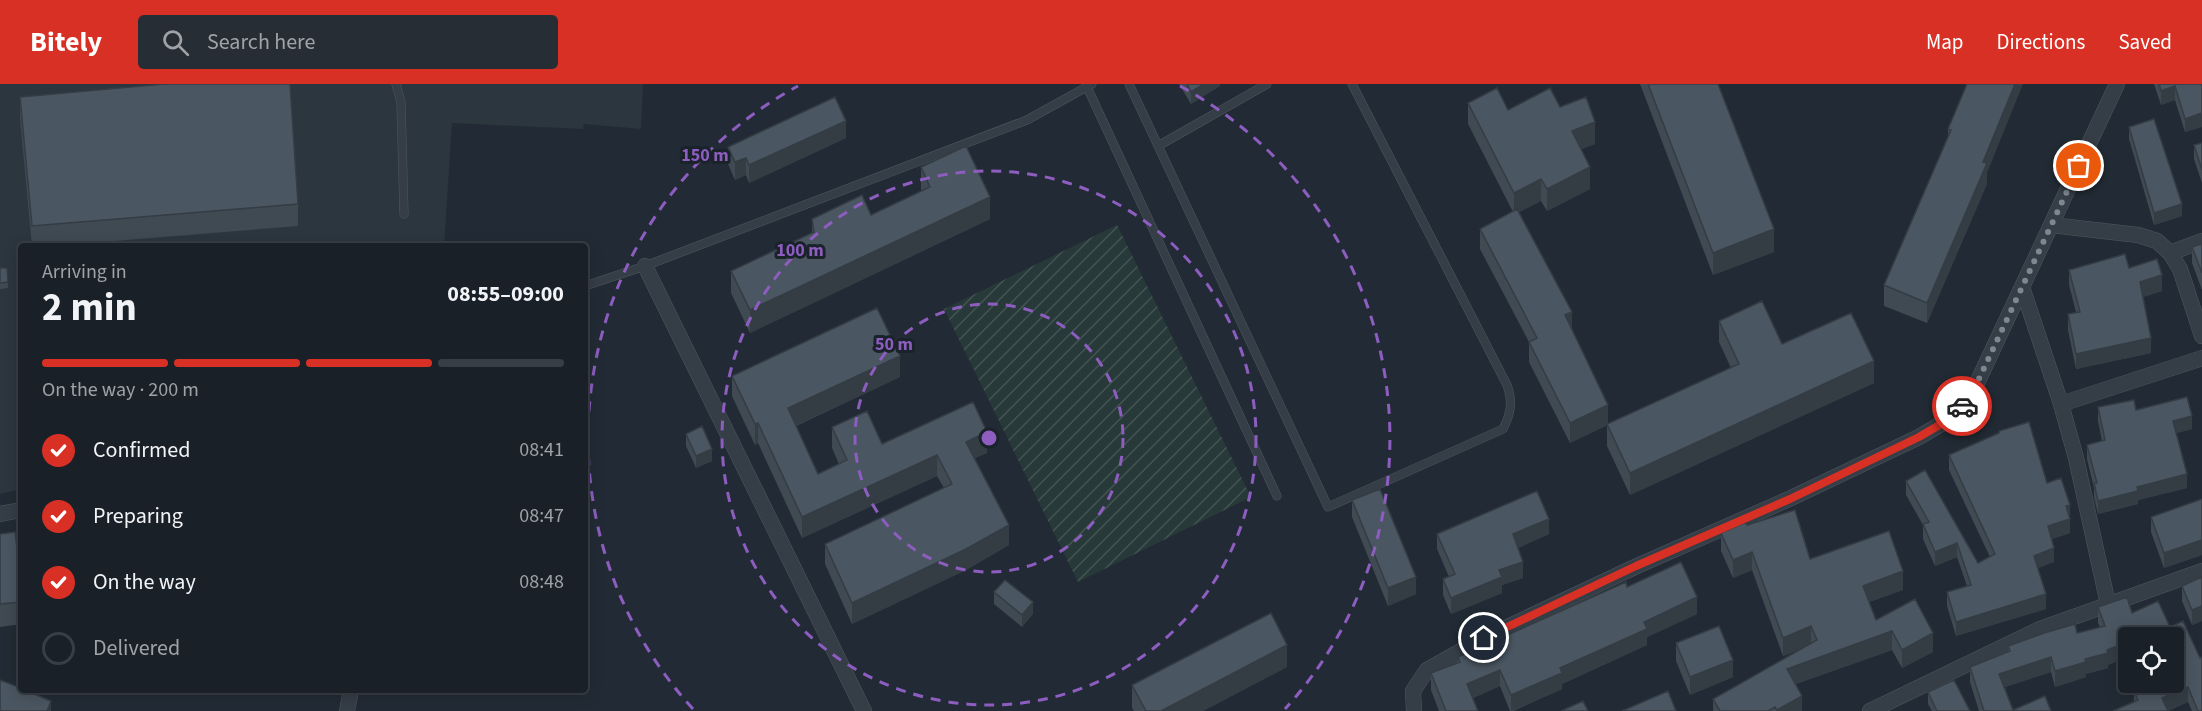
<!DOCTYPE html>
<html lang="en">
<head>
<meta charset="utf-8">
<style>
  body { margin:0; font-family:"Source Sans 3",sans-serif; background:#272d34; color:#f1f3f6; height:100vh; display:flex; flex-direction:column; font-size:22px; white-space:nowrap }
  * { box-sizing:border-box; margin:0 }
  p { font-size:20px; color:#9fa3a8 }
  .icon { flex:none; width:33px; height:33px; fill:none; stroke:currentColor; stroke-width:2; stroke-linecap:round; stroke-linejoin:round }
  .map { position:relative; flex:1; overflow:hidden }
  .drawer { position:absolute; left:18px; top:159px; width:570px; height:450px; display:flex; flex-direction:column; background:#1a2028; border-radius:6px; box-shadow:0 3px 15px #0003,0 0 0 2px #383e45 }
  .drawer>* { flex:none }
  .fabs { position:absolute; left:2118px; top:543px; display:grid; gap:12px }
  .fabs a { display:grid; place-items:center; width:66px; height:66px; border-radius:6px; background:#1a2028; box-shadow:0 3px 15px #0003,0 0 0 2px #383e45; font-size:30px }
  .pin { position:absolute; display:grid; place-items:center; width:51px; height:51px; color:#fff; margin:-26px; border:3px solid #fff; border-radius:50%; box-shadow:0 2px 6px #0007 }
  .courier { position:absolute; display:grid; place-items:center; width:60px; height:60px; margin:-30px; border:4px solid #d93025; border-radius:50%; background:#fff; color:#222; box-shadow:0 2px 8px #0007 }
  .overview em { font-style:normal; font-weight:700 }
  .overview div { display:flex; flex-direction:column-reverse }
  .overview { display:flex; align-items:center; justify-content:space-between; height:102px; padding:0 24px }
  h1 { font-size:39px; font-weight:700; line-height:45px }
  .bar { display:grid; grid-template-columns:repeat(4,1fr); gap:9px 6px; align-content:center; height:72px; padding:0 24px }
  .bar i { height:8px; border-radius:4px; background:#383e45 }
  .bar .selected { background:#d93025 }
  .bar p { grid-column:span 4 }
  ol { padding:0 24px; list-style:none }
  li { display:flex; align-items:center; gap:18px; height:66px }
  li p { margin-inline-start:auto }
  li .icon { padding:6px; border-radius:50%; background:#d93025; color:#fff; stroke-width:4 }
  li:last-child { color:#9fa3a8 }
  li i { width:33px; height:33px; border:3px solid #383e45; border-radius:50% }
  header { display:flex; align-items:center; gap:36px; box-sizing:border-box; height:84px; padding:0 30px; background:#d93025; color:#fff }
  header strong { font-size:28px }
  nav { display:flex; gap:33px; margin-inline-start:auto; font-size:21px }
  .search { width:420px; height:54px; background:#272d34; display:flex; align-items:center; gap:15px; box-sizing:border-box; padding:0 21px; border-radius:6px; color:#9fa3a8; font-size:22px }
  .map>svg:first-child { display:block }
  .airport { fill:#2c363f }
  .garden { fill:url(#garden-furrows) }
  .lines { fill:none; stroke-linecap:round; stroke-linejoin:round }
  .lane-casing { stroke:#4f5860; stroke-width:9 }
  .street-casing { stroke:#4f5860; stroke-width:16 }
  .lane { stroke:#353d46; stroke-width:8 }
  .street { stroke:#353d46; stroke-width:15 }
  .wall { fill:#404a53 }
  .shaded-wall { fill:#343c44 }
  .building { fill:#4a5661; stroke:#343c44; stroke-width:1.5 }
  .done { stroke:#7e8791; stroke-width:6; stroke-dasharray:0 10.8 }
  .route { stroke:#d93025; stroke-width:8 }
  .ring { fill:none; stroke:#8d5dc0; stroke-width:3; stroke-dasharray:10 8 }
  .centre { fill:#8d5dc0; stroke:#1a222a; stroke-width:3 }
  .ring-label { font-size:18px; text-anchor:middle; font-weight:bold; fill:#8d5dc0; stroke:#1a222a; stroke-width:6; stroke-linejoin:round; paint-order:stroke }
</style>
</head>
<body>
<header>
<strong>Bitely</strong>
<div class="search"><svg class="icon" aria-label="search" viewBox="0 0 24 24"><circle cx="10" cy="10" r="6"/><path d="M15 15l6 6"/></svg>Search here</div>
<nav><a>Map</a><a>Directions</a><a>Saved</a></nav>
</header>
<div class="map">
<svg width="2202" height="627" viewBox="0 0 2202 627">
  <defs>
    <pattern id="garden-furrows" width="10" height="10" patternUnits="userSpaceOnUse" patternTransform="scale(1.5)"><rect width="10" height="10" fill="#273938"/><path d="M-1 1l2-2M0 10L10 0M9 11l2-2" fill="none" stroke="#445453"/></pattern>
  </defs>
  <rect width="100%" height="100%" fill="#222b35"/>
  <path class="airport" d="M0 0H643L641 45 584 40 583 45 452 39 444 162H21V405L0 410Z"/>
  <path class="garden" d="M1117 141 1251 413 1078 498 944 225Z"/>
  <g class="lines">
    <defs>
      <path id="lane" d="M396 0 401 18 404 130
        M1129 0 1328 423 1503 345C1511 329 1513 318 1507 301L1352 0
        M1087 3 1277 412
        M1158 62 1267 0
        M585 202 645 182 1027 36 1092 0"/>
      <path id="street" d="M2051 141 2138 151 2157 157 2170 169 2180 185 2202 252
        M2170 169 2202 157
        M645 182 864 627
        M2022 203 2061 320 2202 274
        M2061 320 2076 374 2108 520
        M0 430 21 426
        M347 627 351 606
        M1414 627 1413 607 1427 586 1484 554 1637 482 1789 415 1919 353 1948 336 1959 326 1978 297 2117 0
        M1870 627 2040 545 2202 487"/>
    </defs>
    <use href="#lane" class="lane-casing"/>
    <use href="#street" class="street-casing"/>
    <use href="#lane" class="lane"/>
    <use href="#street" class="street"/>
  </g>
  <path class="wall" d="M1179 0H1220V2L1191 20Z
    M1640 0H1718L1774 168 1713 191Z
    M1967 0 1987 89V100L1927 239 1884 222V201L1948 52V45Z
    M2154 0H2202V43L2185 48 2175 16 2161 21Z
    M20 13 298 120V142L53 162H32L20 35Z
    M1468 19 1508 26 1560 23 1595 60 1581 65 1590 105 1547 127 1541 117 1519 128 1572 246 1608 340 1731 284 1719 258V237L1782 260 1874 299 1630 411 1607 362V341L1570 359 1529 278V258L1480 165V145L1513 128 1468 40Z
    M2129 43 2182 132 2154 141 2129 55Z
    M846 54 749 99 746 91 735 96 728 80V63Z
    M2202 59V99L2194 75V61Z
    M921 83 990 135 750 249 731 209V187L812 149V135L871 131 921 107Z
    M2202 160V206L2192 179V163Z
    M0 184H7L8 204 0 205Z
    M2129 184 2162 207 2143 213 2151 269 2076 285 2068 246V230L2076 228 2069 201V186Z
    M732 292 900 293 796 342 818 390 839 380 832 364V343L882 360 987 369 975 374 1009 461 966 486 852 540 825 480V460L944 404 937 392 802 454 758 359 755 361 732 312Z
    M2098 323 2136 326 2192 345 2176 349 2187 404 2138 416V420L2098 430 2094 413V404L2087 375V361L2102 357 2098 337Z
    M1999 347 2047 399 2070 421V449L2052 455 2054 478 2037 484 2046 525 1956 552 1947 522V508L1967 502 1957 473 1935 482 1923 455V441L1906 411V397L1978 479 1990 473 1949 386V371L1999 349Z
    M686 350 712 377 696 384 686 362Z
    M2202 415V471L2164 484 2151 448V433Z
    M1352 416 1416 510 1388 522 1352 433Z
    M1747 441 1810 475 1903 506 1869 518 1876 536 1933 568 1902 584 1892 566 1796 600 1802 627H1713V615L1801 565 1783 572 1752 486 1733 494 1721 467V449Z
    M0 450 21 493V540L0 543Z
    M1437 450H1549L1518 464 1523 494 1502 501V509L1451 530 1443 511V495L1449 493 1437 465Z
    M2202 493V537L2192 541 2182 517V502Z
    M1627 503 1697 530 1647 553V561L1562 600V605L1513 627H1510L1500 602 1473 614 1478 627H1439L1431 606V589L1458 579V573Z
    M994 508 1033 530 1022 543 994 520Z
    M2127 513 2132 529 2158 517 2170 543 2183 537 2200 574 2202 573V627H2192L2188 618 2168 627H2113L2134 618V607L2153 598H2174V554H2128V573L2108 581V584L2086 590V593L2055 603 2051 588 2005 603 2013 626 2045 612 2051 627H1979L1970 598V583L2008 567V562L2044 549 2075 540 2077 549 2100 543 2098 539V523Z
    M1676 559 1733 593 1690 611 1676 577Z
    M1287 583 1203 627H1134L1132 624V601Z
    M1928 608 1970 627H1932L1928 620Z"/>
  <path class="shaded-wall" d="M1204 0H1220V2L1191 20V8Z
    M2015 0H2023L1987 89V100L1927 239V219Z
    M2175 2V16L2161 21V7Z
    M2202 29V43L2185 48V35Z
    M846 37V54L749 99V81Z
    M1595 38V60L1572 69V47Z
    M746 74V91L735 96V78Z
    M1590 83V105L1547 127V105Z
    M1541 95V117L1514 131V109Z
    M990 113V135L750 249V226Z
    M2182 120V132L2154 141V129Z
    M1774 145V168L1713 191V169Z
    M2162 191V207L2140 214V198Z
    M1572 228V248L1565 231Z
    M2151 254V269L2076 285V270Z
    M900 272V293L788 345V324Z
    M1874 277V299L1630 411V389Z
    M1608 321V341L1570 359V339Z
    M2192 332V345L2173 350V337Z
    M758 339V359L755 361V340Z
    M987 348V369L966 378V358Z
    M712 365V377L696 384V372Z
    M937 371V392L802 454V433Z
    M2187 390V404L2138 416V420L2098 430V417L2137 403Z
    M2070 421V449L2048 456V442L2066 422Z
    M1549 435V450L1513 466V450Z
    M1009 441V461L966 486 852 540V519Z
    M2202 456V471L2164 484V469Z
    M1957 459V473L1935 482V468Z
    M2054 464V478L2034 486V472Z
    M1752 468V486L1733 494V476Z
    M1523 478V494L1502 501V509L1451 530V514L1499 486Z
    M1903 487V506L1863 520V502Z
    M1416 493V510L1388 522V504Z
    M2046 510V525L1956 552V538Z
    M1697 513V530L1647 553V561L1562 600V605L1511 627V611L1644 538Z
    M1033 518V530L1022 543V531Z
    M2202 522V537L2192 541V526Z
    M1811 542V561L1783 572V554Z
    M1892 547V566L1787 603V585Z
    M1933 549V568L1902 584V566Z
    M2150 550V554H2141Z
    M2128 558V573L2108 581V584L2086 590V593L2055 603V587L2107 566Z
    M1287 561V583L1203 627H1161Z
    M2051 573V588L1999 605V590Z
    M1733 576V593L1690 611V593Z
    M1500 586V602L1467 616V600Z
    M2188 603V618L2167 627 2162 614Z
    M1802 612V627H1777V626Z
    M51 617V627H47Z"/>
  <path class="building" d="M163 0H290L298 120 32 142 20 13Z
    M1187 0H1204L1191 8Z
    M1648 0H1718L1774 145 1713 169Z
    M1967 0H2015L1983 78 1987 79 1927 219 1884 201 1951 46 1948 45Z
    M2159 0H2202V29L2185 35 2175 2 2161 7Z
    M1497 4 1508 26 1550 4 1560 23 1586 13 1595 38 1572 47 1590 83 1547 105 1541 95 1514 109 1468 19Z
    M835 13 846 37 749 81 746 74 735 78 728 63Z
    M2154 35 2182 120 2154 129 2129 43Z
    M2202 59V86L2194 61Z
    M966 62 990 113 750 226 731 187 814 148 812 135 862 111 871 131 930 103 921 83Z
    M1517 125 1572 228 1565 231 1608 321 1570 339 1529 258 1537 254 1480 145Z
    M2202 160V189L2192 163Z
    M2125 170 2129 184 2157 175 2162 191 2140 198 2151 254 2076 270 2068 230 2080 228 2069 186Z
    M0 184H7L8 198 0 199Z
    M1762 217 1782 260 1851 229 1874 277 1630 389 1607 340 1739 280 1719 237Z
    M877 224 900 272 788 324 818 390 847 376 832 343 867 327 882 360 973 318 987 348 966 358 1009 441 966 465 852 519 825 460 952 400 937 371 802 433 758 339 755 340 732 292Z
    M2187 313 2192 332 2173 337 2187 390 2137 403 2138 407 2098 417 2094 399H2097L2087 361 2105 356 2098 323 2134 316 2136 326Z
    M2029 338 2047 399 2061 394 2070 421 2066 422 2070 435 2048 442 2054 464 2034 472 2046 510 1956 538 1947 508 1971 501 1957 459 1935 468 1923 440 1929 438 1906 397 1925 386 1978 479 1995 470 1949 371 1999 349V347Z
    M702 342 712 365 696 372 686 350Z
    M1380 405 1416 493 1388 504 1352 416Z
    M1537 407 1549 435 1513 450 1523 478 1499 486 1502 493 1451 514 1443 495 1455 490 1437 450Z
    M2202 415V456L2164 469 2151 433Z
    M1795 426 1810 475 1889 447 1903 487 1863 502 1876 536 1915 515 1933 549 1902 566 1892 547 1787 585 1802 612 1777 626 1775 623 1768 627H1720L1713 615 1817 556 1811 542 1783 554 1752 468 1733 476 1721 449 1746 438 1747 441Z
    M15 448 21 493V518L0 520V450Z
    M1681 478 1697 513 1644 538 1647 545 1560 584 1562 589 1511 611 1500 586 1467 600 1478 627H1446L1431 589 1460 578 1458 573 1626 498 1627 503Z
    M2202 493V522L2192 526 2182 502Z
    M1005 496 1033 518 1022 531 994 508Z
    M2127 513 2132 529 2158 517 2170 543 2183 537 2200 574 2202 573V627H2198L2188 603 2162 614 2168 627H2113L2138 616 2134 607 2153 598H2174V554H2152L2150 550 2141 554H2128V558L2107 566 2108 569 2085 575 2086 578 2055 587 2051 573 1999 590 2013 626 2045 612 2051 627H1984L1970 583 2010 567 2008 562 2044 549 2075 540 2077 549 2105 542 2098 523Z
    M1271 529 1287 561 1161 627H1146L1132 601Z
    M1719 542 1733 576 1690 593 1676 559Z
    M0 596 21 604V606H25L51 617 47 627H2L0 626Z
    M1954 596 1970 627H1937L1928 608Z
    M1668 607 1676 627H1622Z
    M1583 617 1588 627H1561Z"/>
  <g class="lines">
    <path class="done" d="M1962 322 1978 297 2079 82"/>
    <path class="route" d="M1484 554 1636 482 1790 415 1919 353 1948 336 1962 322"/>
  </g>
  <g class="ring">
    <circle cx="989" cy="354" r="134"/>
    <circle cx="989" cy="354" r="267"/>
    <path d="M693 625A401 401 0 0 1 798 2M1180 2A401 401 0 0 1 1285 625"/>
  </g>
  <circle cx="989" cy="354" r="9" class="centre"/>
  <g class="ring-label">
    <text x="705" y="77">150 m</text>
    <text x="800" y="172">100 m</text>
    <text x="894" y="266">50 m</text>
  </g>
</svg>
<div class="fabs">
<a><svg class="icon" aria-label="locate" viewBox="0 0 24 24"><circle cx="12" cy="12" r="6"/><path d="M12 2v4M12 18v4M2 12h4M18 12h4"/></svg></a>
</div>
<div class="pin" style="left:2079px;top:82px;background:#ea580c"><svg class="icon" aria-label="bag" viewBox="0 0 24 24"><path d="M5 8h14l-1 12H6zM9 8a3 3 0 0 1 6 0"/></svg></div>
<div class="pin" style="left:1484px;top:554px;background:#1f2937"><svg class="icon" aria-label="home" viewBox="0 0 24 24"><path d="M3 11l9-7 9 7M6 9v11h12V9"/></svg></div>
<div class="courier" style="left:1962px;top:322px"><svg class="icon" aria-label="car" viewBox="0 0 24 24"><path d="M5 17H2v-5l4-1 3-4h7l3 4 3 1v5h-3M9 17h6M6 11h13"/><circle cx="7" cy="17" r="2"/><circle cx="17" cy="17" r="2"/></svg></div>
<section class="drawer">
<div class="overview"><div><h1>2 min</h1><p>Arriving in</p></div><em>08:55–09:00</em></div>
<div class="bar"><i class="selected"></i><i class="selected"></i><i class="selected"></i><i></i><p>On the way · 200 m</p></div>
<ol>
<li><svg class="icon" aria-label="check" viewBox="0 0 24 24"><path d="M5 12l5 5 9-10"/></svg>Confirmed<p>08:41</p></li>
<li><svg class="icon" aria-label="check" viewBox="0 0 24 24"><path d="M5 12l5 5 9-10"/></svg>Preparing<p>08:47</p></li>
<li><svg class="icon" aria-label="check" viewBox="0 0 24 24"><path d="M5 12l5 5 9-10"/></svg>On the way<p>08:48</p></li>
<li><i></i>Delivered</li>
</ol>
</section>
</div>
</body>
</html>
